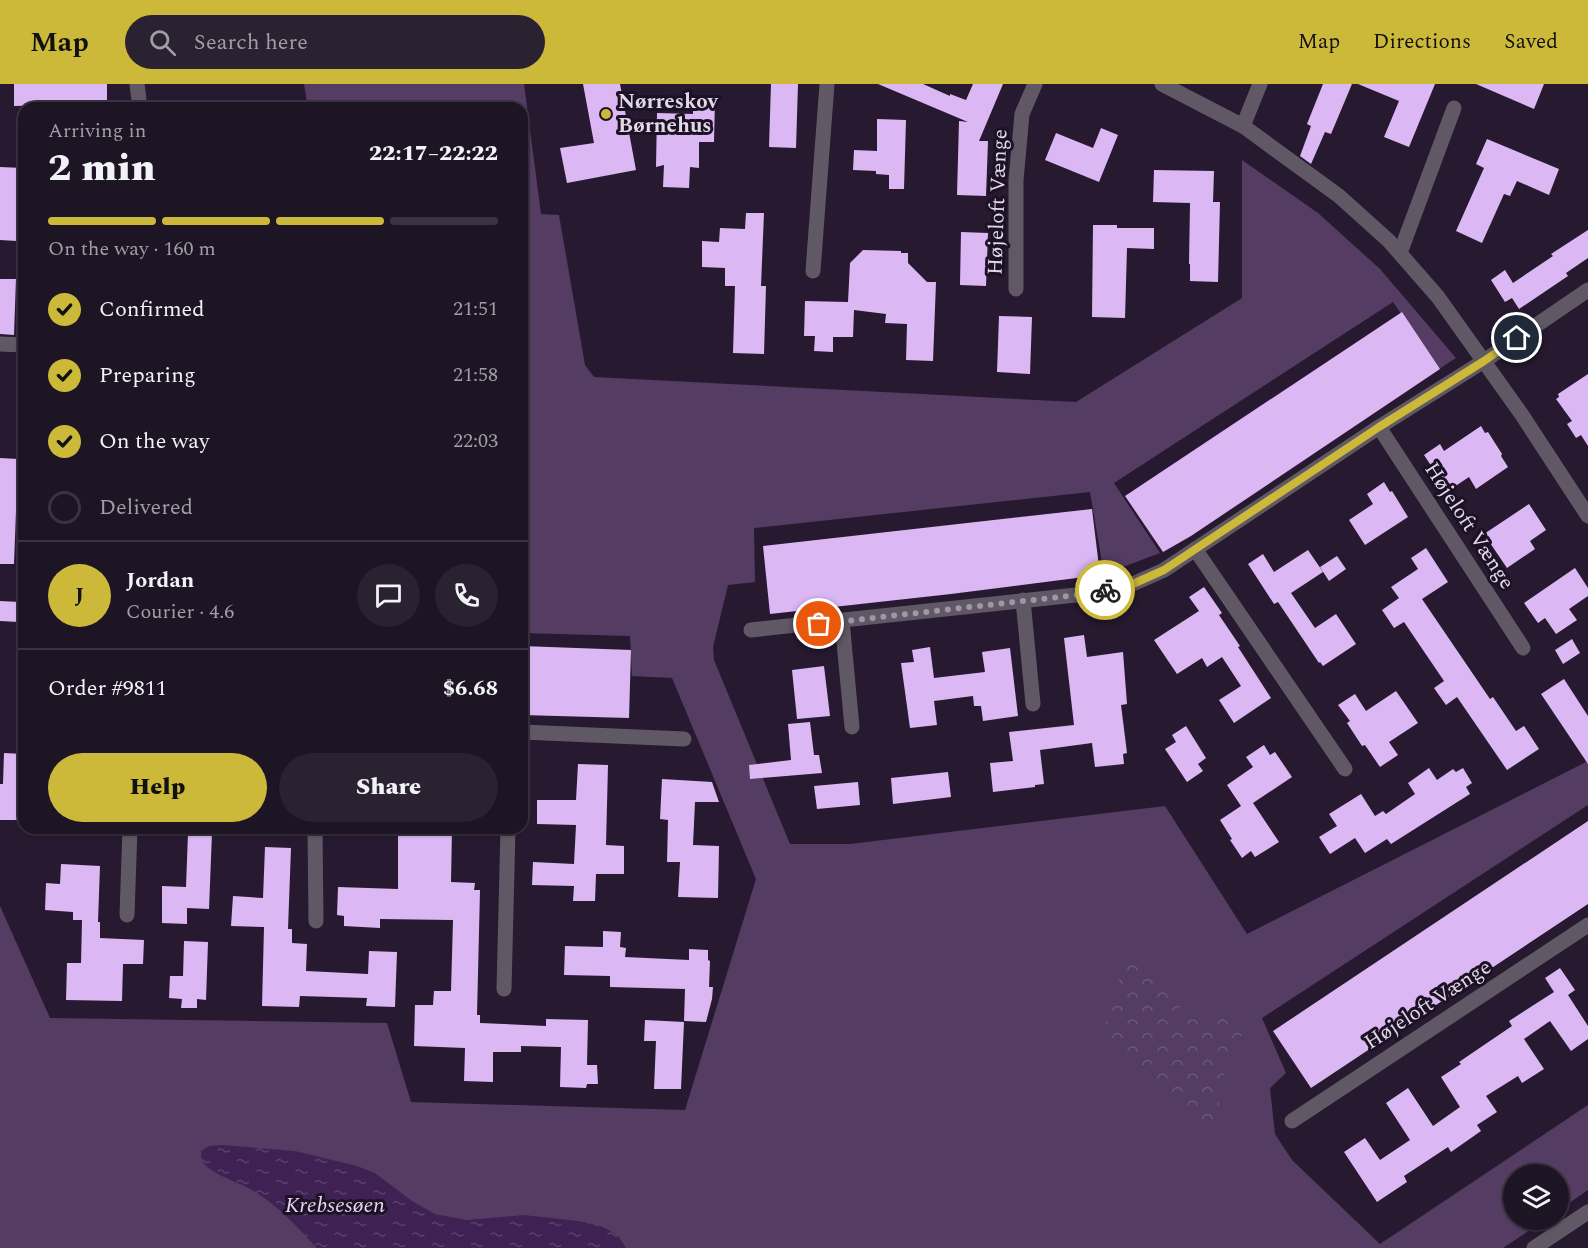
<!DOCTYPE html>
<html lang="en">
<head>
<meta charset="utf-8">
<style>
  body { margin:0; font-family:Spectral,serif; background:#2a2131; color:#f1f3f6; height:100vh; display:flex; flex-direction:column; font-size:22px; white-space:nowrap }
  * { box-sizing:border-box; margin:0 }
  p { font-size:20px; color:#a09ea6 }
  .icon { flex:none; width:33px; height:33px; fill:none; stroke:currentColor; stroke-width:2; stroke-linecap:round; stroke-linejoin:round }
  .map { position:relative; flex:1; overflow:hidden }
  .side { position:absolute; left:18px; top:18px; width:510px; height:732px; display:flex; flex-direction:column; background:#1d1424; border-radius:18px; box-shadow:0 2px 4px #0004,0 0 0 2px #3b3341 }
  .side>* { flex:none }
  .fabs { position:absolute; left:1503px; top:1080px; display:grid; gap:12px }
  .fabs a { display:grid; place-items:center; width:66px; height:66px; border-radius:50%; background:#1d1424; box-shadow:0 2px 4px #0004,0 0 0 2px #3b3341; font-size:30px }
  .pin { position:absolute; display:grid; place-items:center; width:51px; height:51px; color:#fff; margin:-26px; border:3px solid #fff; border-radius:50%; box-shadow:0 2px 6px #0007 }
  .courier { position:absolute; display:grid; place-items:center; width:60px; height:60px; margin:-30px; border:4px solid #ccb939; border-radius:50%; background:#fff; color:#222; box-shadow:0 2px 8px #0007 }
  .overview em { font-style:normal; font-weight:800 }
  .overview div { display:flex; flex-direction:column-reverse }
  .overview { display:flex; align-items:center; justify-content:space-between; height:102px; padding:0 30px }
  h1 { font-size:39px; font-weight:800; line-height:45px }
  .bar { display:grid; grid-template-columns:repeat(4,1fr); gap:9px 6px; align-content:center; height:72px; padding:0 30px }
  .bar i { height:8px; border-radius:4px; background:#3b3341 }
  .bar .on { background:#ccb939 }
  .bar p { grid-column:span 4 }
  .line { display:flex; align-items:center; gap:15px; padding:0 30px; border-top:2px solid #3b3341 }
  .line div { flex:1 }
  .round { display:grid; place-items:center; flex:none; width:63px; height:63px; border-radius:32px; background:#2a2131 }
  ol { padding:0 30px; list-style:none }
  li { display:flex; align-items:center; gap:18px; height:66px }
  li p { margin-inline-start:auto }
  li .icon { padding:6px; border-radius:50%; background:#ccb939; color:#111; stroke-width:4 }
  li:last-child { color:#a09ea6 }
  li i { width:33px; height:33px; border:3px solid #3b3341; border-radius:50% }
  .cta { display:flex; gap:12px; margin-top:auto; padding:12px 30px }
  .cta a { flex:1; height:69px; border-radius:36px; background:#ccb939; color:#111; font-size:24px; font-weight:800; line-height:69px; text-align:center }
  .cta a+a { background:#2a2131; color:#f1f3f6 }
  header { display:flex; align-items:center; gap:36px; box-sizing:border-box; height:84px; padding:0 30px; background:#ccb939; color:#111 }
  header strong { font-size:28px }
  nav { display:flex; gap:33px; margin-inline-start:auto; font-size:21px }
  .search { width:420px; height:54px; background:#2a2131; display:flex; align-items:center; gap:15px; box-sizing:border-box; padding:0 21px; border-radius:33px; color:#a09ea6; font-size:22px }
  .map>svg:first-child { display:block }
  .grass { fill:#543c63 }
  .forest { fill:url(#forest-crowns) }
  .water { fill:url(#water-ripples) }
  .building { fill:#dbb8f4 }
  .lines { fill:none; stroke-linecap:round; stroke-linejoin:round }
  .minor { stroke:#605965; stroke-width:15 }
  .tertiary { stroke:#605965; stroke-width:15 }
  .done { stroke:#a096a8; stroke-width:6; stroke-dasharray:0 10.8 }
  .route { stroke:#ccb939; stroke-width:8 }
  .poi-dot { fill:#ccb939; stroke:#1d1126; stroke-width:2 }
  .labels { text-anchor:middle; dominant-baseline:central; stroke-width:6; stroke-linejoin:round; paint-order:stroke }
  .poi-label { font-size:21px; font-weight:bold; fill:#e1d9e8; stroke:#1d1126; text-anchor:start }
  .street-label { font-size:21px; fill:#e1d9e8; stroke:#1d1126 }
  .water-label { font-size:22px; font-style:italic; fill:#e8d5f5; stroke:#1d1126 }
</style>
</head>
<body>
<header>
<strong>Map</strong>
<div class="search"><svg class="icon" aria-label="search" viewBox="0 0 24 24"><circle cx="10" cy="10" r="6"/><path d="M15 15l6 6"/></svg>Search here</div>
<nav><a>Map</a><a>Directions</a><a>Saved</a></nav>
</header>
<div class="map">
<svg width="1588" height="1164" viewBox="0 0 1588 1164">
  <defs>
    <pattern id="forest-crowns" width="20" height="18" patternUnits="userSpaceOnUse" patternTransform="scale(1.5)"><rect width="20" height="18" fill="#543c63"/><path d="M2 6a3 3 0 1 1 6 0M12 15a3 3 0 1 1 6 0" fill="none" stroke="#6c5879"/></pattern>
    <pattern id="water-ripples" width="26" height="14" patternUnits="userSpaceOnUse" patternTransform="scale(1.5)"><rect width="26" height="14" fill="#402153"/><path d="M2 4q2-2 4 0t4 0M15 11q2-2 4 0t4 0" fill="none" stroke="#5b416c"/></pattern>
  </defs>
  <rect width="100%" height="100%" fill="#271a30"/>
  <path class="grass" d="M304 0H524L541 130 559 131 585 281 594 293 1076 318 1242 214V76L1318 129 1380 185 1456 274 1439 285 1393 218 1114 399 1160 469 1104 490 1090 408 754 444 755 498 728 501 713 563 714 576 790 760H850L1165 722 1247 850 1588 677V721L1262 934 1286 989 1270 1004 1275 1050 1292 1076 1380 1160 1588 1021V1106L1559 1126 1558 1090H1514V1136H1545L1503 1164H0V822L50 934 387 939 411 1018 685 1026 756 795 672 594 632 592 630 552 522 549V24H308Z"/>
  <path class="forest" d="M1140 877 1152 880 1161 902 1170 906 1178 911 1180 926 1200 937 1212 931 1221 924 1233 927 1243 932 1248 942 1230 968 1219 1011V1029L1212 1037 1199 1035 1188 1024 1172 1021 1142 996 1106 954V936L1119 899V881Z"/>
  <path class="water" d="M222 1061 295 1067 357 1082 375 1089 412 1117 435 1130 466 1136 524 1131 578 1137 598 1141 609 1146 619 1153 626 1164H317C297 1143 276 1119 250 1105 238 1098 207 1089 202 1076 201 1076 201 1068 201 1067L209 1062Z"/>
  <path class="building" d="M14 0H107V24H61V21L14 22Z
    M583 0H620L636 86 567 99 560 64 594 59Z
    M771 0H798L796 64 769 63Z
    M878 0H923L950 12V10L966 16 973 0H1003L979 57H988L986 112 957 111 959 37 968 38Z
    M1323 0H1352L1331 50 1325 48 1311 80 1300 72 1311 42 1307 40Z
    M1358 0H1435L1409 63 1384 53 1399 17Z
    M1476 0H1544L1534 25Z
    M693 14 715 15 714 58H699V84L690 83 689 104 663 103 664 81 656 83 657 29 693 30Z
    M877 35 906 36 904 105H889V91L876 90V87L853 86 854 66 877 67Z
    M1101 44 1118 51 1099 98 1045 76 1056 49 1093 64Z
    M1487 55 1559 85 1549 111 1517 97 1510 112 1504 110 1482 159 1456 147 1484 84 1476 80Z
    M0 83 23 84 21 142H18L17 157 0 156Z
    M1154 86 1214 87 1213 118H1220L1218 198 1190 197V180H1189L1190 119 1153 118Z
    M746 129H764L761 202H766L764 270 733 269 735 202H725V184L702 183V157L719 158 720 144 745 145Z
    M1093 141H1117V144H1154V165L1127 164 1125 234 1092 233Z
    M1588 146V174L1566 189 1568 192 1519 225 1512 214 1505 218 1491 196 1505 186 1513 199 1553 172 1551 170Z
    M961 148 988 149 986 202 960 201Z
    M863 166 901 167V169H908V179L927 198H936L933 277 906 276 907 240 885 239 886 230 854 226 853 253H833V268L814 267 815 252H804L805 217 848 218 850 179Z
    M0 195H16L14 251 0 250Z
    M1402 228 1440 285 1191 452 1163 468 1125 412Z
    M999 232 1032 233 1030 290 997 288Z
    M1588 290V362L1581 351 1576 354 1567 340 1572 337 1556 315 1559 313 1558 310Z
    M1481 342 1485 349 1488 348 1502 370 1501 372 1508 383 1476 405 1469 393 1448 407 1424 371 1440 360 1444 367Z
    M0 374 18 375 14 480H0Z
    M1384 398 1390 408 1392 407 1408 433 1365 461 1349 436 1373 420 1367 410Z
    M1529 420 1546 446 1530 457 1535 465 1507 484 1484 450Z
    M1092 425 1100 491 951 510 770 530 763 462Z
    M1426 464 1448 498 1422 515 1490 615 1493 613 1516 647 1524 642 1539 665 1507 686 1457 613 1446 621 1434 604 1444 597 1404 538 1394 544 1382 526 1399 514 1391 503 1418 485 1411 474Z
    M1308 466 1323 488 1291 509 1315 544 1336 530 1356 560 1323 582 1320 578 1319 579 1278 518 1274 520 1248 480 1263 470 1274 488Z
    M1337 472 1346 485 1329 497 1320 483Z
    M1575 484 1588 504V512L1569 525 1577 536 1556 550 1545 534 1538 539 1524 519Z
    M1204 503 1222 529 1219 531 1240 562 1238 563 1271 614 1234 639 1219 616 1241 602 1222 573 1207 583 1202 574 1177 590 1154 556 1199 527 1189 513Z
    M0 517 20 518 19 538 0 537Z
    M1084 551 1087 573 1123 568 1127 620 1121 621 1127 669 1123 670 1124 680 1095 683 1092 659 1040 666 1044 700 1035 701V703L993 708 990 679 1013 677 1009 648 1074 641 1064 554Z
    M1572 555 1580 569 1563 580 1555 566Z
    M522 562 631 566 629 634 522 631Z
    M930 563 934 594 985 588 982 568 1010 564 1018 632 983 637 981 622H974L973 612 934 617 937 641 910 644 901 579 914 578 912 566Z
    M824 582 830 632 797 635 792 586Z
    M1564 595 1588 632V680L1541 610Z
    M1396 607 1418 639 1389 658 1398 671 1380 683 1365 661 1362 662 1347 639 1350 637 1338 621 1355 610 1366 627Z
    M810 638 814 671H819L822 689 750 695 749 681 791 676 788 640Z
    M1186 642 1206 674 1198 680 1203 687 1187 698 1165 665 1176 658 1172 651Z
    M1264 661 1270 671 1275 668 1292 693 1253 719 1279 758 1255 773 1251 767 1242 774 1230 756 1232 755 1220 736 1241 722 1227 701 1253 683 1246 673Z
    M4 669 24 670V736H0V700H3Z
    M578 680 608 681 606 761 624 762V790H596L595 817H573L574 802 532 801 533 778 574 780 576 741 537 740V716H576Z
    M1429 684 1437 696 1453 685 1456 688 1463 684 1472 699 1466 703 1470 710 1391 760 1387 755 1365 769 1355 754 1330 770 1319 753 1337 742 1329 730 1361 710 1375 732 1383 727 1386 730 1415 710 1408 699Z
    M948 688 951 713 893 720 891 694Z
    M662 695 712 698 719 718H695L693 761 719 762 718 814 678 813 680 778H667L668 736 660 735Z
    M858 698 860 721 817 725 814 702Z
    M1588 737V820L1311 1004 1273 947Z
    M398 744H452L451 798 475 799 474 806H480L477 931H480V939L546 942V935L588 936 587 981H597L598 1000H587L586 1004 560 1003 561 963 521 962V968H493V998L464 997 465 964 414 962 415 921H433L434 907H451L453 836 380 835V844L344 842V832L337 831 338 803 398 805Z
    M188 749H212L209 825 187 824V840L162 839V802L186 803Z
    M265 763 291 764 288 845H292V859L307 860 306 887 368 890 369 867 397 868 395 923 366 922 367 914 300 912 299 923 262 922 264 843 231 842 233 812 263 814Z
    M61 780 100 782 98 838H100V854L144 856 143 880H123L122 917 66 916 67 879H81L82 836H73V828L45 826 46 799 60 800Z
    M603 847 621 848 620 863 626 864 625 873 689 876V865L708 866V876L710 877 709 903H713L712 915 706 938 684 937 685 905 610 903V892L564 891 565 862 603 863Z
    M184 857 208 858 206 916 197 915V924H181L182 915 169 914 170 892H183Z
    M1560 884 1575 906 1568 911 1588 942V955L1571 967 1550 937 1524 955 1544 985 1522 999 1518 992 1486 1012 1497 1028 1477 1041 1481 1047 1451 1068 1448 1063 1404 1092 1407 1098 1377 1118 1344 1068 1365 1054 1380 1076 1410 1056 1386 1019 1408 1004 1433 1042 1460 1023 1441 993 1461 980 1459 978 1512 942 1509 937 1554 908 1545 894Z
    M645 936 684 938 681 1005H654L656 957H644Z"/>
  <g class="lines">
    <path class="minor" d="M137 0 140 24
      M1243 42 1260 0
      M1400 169 1454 24
      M813 187 827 0
      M1016 205V96L1022 30 1035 0
      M0 260 24 261
      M1379 343 1523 564
      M1195 465 1345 685
      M1023 516 1033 620
      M842 537 852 643
      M751 546 1085 510 1135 499 1164 486 1379 343 1484 277 1588 206
      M522 648 684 655
      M315 744 316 837
      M127 831 130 744
      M504 905 508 744
      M1292 1037 1588 841"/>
    <path class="tertiary" d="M1162 0 1243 42 1339 112 1389 157 1438 213 1522 331 1588 432
      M1534 1164 1588 1128"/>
  </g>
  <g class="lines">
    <path class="done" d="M819 540 1086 510 1105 506"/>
    <path class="route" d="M1105 506 1135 499 1164 486 1379 343 1484 277 1517 254"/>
  </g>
  <circle class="poi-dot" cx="606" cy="30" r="6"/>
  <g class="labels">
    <g class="poi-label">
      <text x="618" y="18">Nørreskov<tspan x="618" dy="24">Børnehus</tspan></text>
    </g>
    <g class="street-label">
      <text transform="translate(998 118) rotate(-88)">Højeloft Vænge</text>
      <text transform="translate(1469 442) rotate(57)">Højeloft Vænge</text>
      <text transform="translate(1428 921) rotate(-33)">Højeloft Vænge</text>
    </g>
    <g class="water-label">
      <text x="335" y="1121">Krebsesøen</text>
    </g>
  </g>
</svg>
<div class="fabs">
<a><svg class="icon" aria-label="layers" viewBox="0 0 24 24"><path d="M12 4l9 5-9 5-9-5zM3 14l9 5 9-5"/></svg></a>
</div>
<div class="pin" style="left:819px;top:540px;background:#ea580c"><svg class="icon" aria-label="bag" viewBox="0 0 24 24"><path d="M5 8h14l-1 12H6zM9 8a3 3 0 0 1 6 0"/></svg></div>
<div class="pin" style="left:1517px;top:254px;background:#1f2937"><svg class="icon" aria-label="home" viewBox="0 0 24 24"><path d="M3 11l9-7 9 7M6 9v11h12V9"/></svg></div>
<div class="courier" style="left:1105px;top:506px"><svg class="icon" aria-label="bike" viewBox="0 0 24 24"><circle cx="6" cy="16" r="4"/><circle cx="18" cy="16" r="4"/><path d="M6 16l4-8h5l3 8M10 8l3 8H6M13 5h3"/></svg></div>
<section class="side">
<div class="overview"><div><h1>2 min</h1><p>Arriving in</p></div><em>22:17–22:22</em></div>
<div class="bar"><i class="on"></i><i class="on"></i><i class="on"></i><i></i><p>On the way · 160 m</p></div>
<ol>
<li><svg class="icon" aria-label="check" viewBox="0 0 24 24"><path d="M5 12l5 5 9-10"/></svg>Confirmed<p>21:51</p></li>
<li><svg class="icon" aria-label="check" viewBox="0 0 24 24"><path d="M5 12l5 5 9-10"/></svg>Preparing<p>21:58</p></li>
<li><svg class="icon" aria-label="check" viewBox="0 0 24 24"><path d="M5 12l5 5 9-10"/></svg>On the way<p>22:03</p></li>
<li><i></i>Delivered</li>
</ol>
<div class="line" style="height:108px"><b class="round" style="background:#ccb939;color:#111">J</b><div><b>Jordan</b><p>Courier · 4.6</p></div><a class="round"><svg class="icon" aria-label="chat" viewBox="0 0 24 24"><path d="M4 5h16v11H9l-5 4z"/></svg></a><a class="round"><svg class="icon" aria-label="phone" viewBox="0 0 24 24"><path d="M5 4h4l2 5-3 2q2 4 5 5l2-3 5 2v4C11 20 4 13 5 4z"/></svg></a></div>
<div class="line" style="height:78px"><div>Order #9811</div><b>$6.68</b></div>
<div class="cta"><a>Help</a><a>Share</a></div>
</section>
</div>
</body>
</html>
